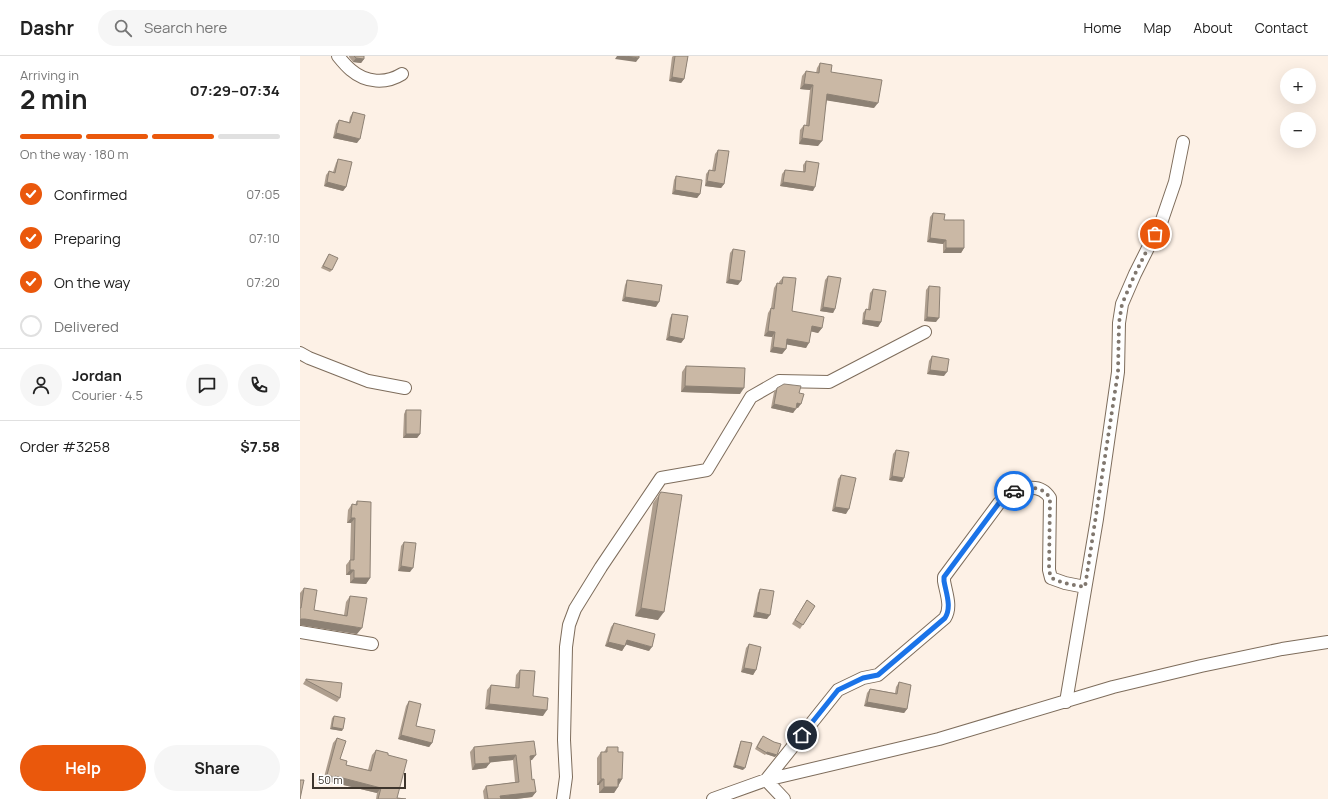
<!DOCTYPE html>
<html lang="en">
<head>
<meta charset="utf-8">
<style>
  body { margin:0; font-family:Manrope,sans-serif; background:#f6f6f6; color:#222; height:100vh; display:flex; flex-direction:column; font-size:15px; white-space:nowrap }
  * { box-sizing:border-box; margin:0 }
  p { font-size:13px; color:#767676 }
  .icon { flex:none; width:22px; height:22px; fill:none; stroke:currentColor; stroke-width:2; stroke-linecap:round; stroke-linejoin:round }
  .map { position:relative; flex:1; overflow:hidden }
  .details { display:flex; flex-direction:column; background:#fff; width:300px }
  .details>* { flex:none }
  .tools { position:absolute; left:980px; top:12px; display:grid; gap:8px }
  .tools a { display:grid; place-items:center; width:36px; height:36px; border-radius:50%; background:#fff; box-shadow:0 4px 16px #0002; font-size:20px }
  .scale { position:absolute; left:12px; bottom:10px; width:94px; box-sizing:border-box; padding-left:4px; border:2px solid #3d352d; border-top:0; font-size:11px; line-height:14px; white-space:nowrap; color:#3d352d; -webkit-text-stroke:3px #fff; paint-order:stroke }
  .pin { position:absolute; display:grid; place-items:center; width:34px; height:34px; color:#fff; margin:-17px; border:2px solid #fff; border-radius:50%; box-shadow:0 1px 4px #0007 }
  .courier { position:absolute; display:grid; place-items:center; width:40px; height:40px; margin:-20px; border:3px solid #1a73e8; border-radius:50%; background:#fff; color:#222; box-shadow:0 1px 5px #0007 }
  .summary em { font-style:normal; font-weight:700 }
  .summary div { display:flex; flex-direction:column-reverse }
  .summary { display:flex; align-items:center; justify-content:space-between; height:68px; padding:0 20px }
  h1 { font-size:26px; font-weight:700; line-height:30px }
  .bar { display:grid; grid-template-columns:repeat(4,1fr); gap:6px 4px; align-content:center; height:48px; padding:0 20px }
  .bar i { height:5px; border-radius:3px; background:#e0e0e0 }
  .bar .selected { background:#ea580c }
  .bar p { grid-column:span 4 }
  .line { display:flex; align-items:center; gap:10px; padding:0 20px; border-top:1px solid #e0e0e0 }
  .line div { flex:1 }
  .round { display:grid; place-items:center; flex:none; width:42px; height:42px; border-radius:21px; background:#f6f6f6 }
  ol { padding:0 20px; list-style:none }
  li { display:flex; align-items:center; gap:12px; height:44px }
  li p { margin-inline-start:auto }
  li .icon { padding:4px; border-radius:50%; background:#ea580c; color:#fff; stroke-width:4 }
  li:last-child { color:#767676 }
  li i { width:22px; height:22px; border:2px solid #e0e0e0; border-radius:50% }
  .button { display:flex; gap:8px; margin-top:auto; padding:8px 20px }
  .button a { flex:1; height:46px; border-radius:24px; background:#ea580c; color:#fff; font-size:16px; font-weight:700; line-height:46px; text-align:center }
  .button a+a { background:#f6f6f6; color:#222 }
  header { display:flex; align-items:center; gap:24px; box-sizing:border-box; height:56px; padding:0 20px; background:#fff; border-bottom:1px solid #e0e0e0 }
  header strong { font-size:19px }
  nav { display:flex; gap:22px; margin-inline-start:auto; font-size:14px }
  .search { width:280px; height:36px; background:#f6f6f6; display:flex; align-items:center; gap:10px; box-sizing:border-box; padding:0 14px; border-radius:22px; color:#767676; font-size:15px }
  main { display:flex; flex:1; min-height:0 }
  .map>svg:first-child { display:block }
  .lines { fill:none; stroke-linecap:round; stroke-linejoin:round }
  .street-casing { stroke:#7e6d5c; stroke-width:14 }
  .street { stroke:#fff; stroke-width:12 }
  .wall { fill:#ae9e8e }
  .shaded-wall { fill:#8d8174 }
  .building { fill:#cab8a5; stroke:#8d8174 }
  .done { stroke:#80776e; stroke-width:4; stroke-dasharray:0 7.2 }
  .route { stroke:#1a73e8; stroke-width:5 }
</style>
</head>
<body>
<header>
<strong>Dashr</strong>
<div class="search"><svg class="icon" aria-label="search" viewBox="0 0 24 24"><circle cx="10" cy="10" r="6"/><path d="M15 15l6 6"/></svg>Search here</div>
<nav><a>Home</a><a>Map</a><a>About</a><a>Contact</a></nav>
</header>
<main>
<section class="details">
<div class="summary"><div><h1>2 min</h1><p>Arriving in</p></div><em>07:29–07:34</em></div>
<div class="bar"><i class="selected"></i><i class="selected"></i><i class="selected"></i><i></i><p>On the way · 180 m</p></div>
<ol>
<li><svg class="icon" aria-label="check" viewBox="0 0 24 24"><path d="M5 12l5 5 9-10"/></svg>Confirmed<p>07:05</p></li>
<li><svg class="icon" aria-label="check" viewBox="0 0 24 24"><path d="M5 12l5 5 9-10"/></svg>Preparing<p>07:10</p></li>
<li><svg class="icon" aria-label="check" viewBox="0 0 24 24"><path d="M5 12l5 5 9-10"/></svg>On the way<p>07:20</p></li>
<li><i></i>Delivered</li>
</ol>
<div class="line" style="height:72px"><a class="round"><svg class="icon" aria-label="person" viewBox="0 0 24 24"><circle cx="12" cy="8" r="4"/><path d="M4 21q1-7 8-7t8 7"/></svg></a><div><b>Jordan</b><p>Courier · 4.5</p></div><a class="round"><svg class="icon" aria-label="chat" viewBox="0 0 24 24"><path d="M4 5h16v11H9l-5 4z"/></svg></a><a class="round"><svg class="icon" aria-label="phone" viewBox="0 0 24 24"><path d="M5 4h4l2 5-3 2q2 4 5 5l2-3 5 2v4C11 20 4 13 5 4z"/></svg></a></div>
<div class="line" style="height:52px"><div>Order #3258</div><b>$7.58</b></div>
<div class="button"><a>Help</a><a>Share</a></div>
</section>
<div class="map">
<svg width="1028" height="743" viewBox="0 0 1028 743">
  <rect width="100%" height="100%" fill="#fdf1e6"/>
  <g class="lines">
    <defs>
      <path id="street" d="M38 0C42 5 46 10 51 14 66 27 86 28 102 18
        M0 297 9 302 68 325 105 332
        M0 576 72 588
        M766 646 797 463 818 316 819 267 822 248 835 218 862 164 875 126 883 86
        M263 743 266 721 264 684 266 591 269 569 275 553 301 511 361 422 407 414 451 341 479 325 529 326 625 276
        M413 743 466 724 639 683 813 631 901 610 982 593 1028 586
        M484 743 466 724 538 634 563 622 578 619 645 562C652 551 646 537 644 525V521L699 447C712 434 738 423 750 442L749 514 751 522 765 527 785 531"/>
    </defs>
    <use href="#street" class="street-casing"/>
    <use href="#street" class="street"/>
  </g>
  <path class="wall" d="M49 0H64V3L61 7 53 6 49 1Z
    M373 0H388L384 23 381 27 369 25 372 1Z
    M520 7 574 52 527 44 518 90 499 88 500 74 504 69H506L510 34 500 33 502 20 506 15 516 17 517 12Z
    M53 56 57 87 33 82 36 68 39 64 49 66 50 61Z
    M418 94 424 128 421 132 405 130 406 118 409 114 412 115 415 98Z
    M38 103 46 131 43 135 24 130 26 119 29 115 33 116 36 107Z
    M506 105 513 135 480 130 482 118 485 114 503 116V109Z
    M376 120 400 138 397 142 372 138 374 124Z
    M633 157 644 164 664 192 661 197H643V188L627 186 630 161Z
    M433 193 438 229 426 227 430 197Z
    M29 198 32 214 30 216 21 212Z
    M528 220 535 253 533 257 520 255 525 224Z
    M483 221 492 255 522 272 518 277 511 275 506 292 487 288 486 293 482 298 470 296 472 281 464 280 468 257 471 252 474 232 477 227 479 228V226Z
    M327 224 356 251 322 245 325 229Z
    M629 230 636 266 624 265 626 234Z
    M573 233 581 266 578 271 562 268 563 257 566 253H568L570 237Z
    M372 258 384 283 381 287 366 284 370 262Z
    M632 300 644 320 627 318 629 305Z
    M386 310 440 338 381 336 382 316Z
    M477 332 499 337 498 352 496 351 493 357 471 352 474 336Z
    M106 354 120 378 117 382H103L104 358Z
    M596 394 602 426 589 424 593 398Z
    M541 419 546 458 532 455 538 423Z
    M361 436 358 564 335 560 353 447Z
    M57 445 70 522 66 528 50 527V519H46V509L50 504 51 467H47L48 454 52 448 55 449Z
    M104 486 110 516 98 515 101 490Z
    M4 532 14 554 44 559 46 546 50 540 57 578 0 569V537Z
    M460 533 467 563 453 561 458 537Z
    M507 544 515 550 500 573 492 568Z
    M314 567 349 595 326 588 325 590 322 595 305 590 311 571Z
    M449 588 456 614 453 619 441 616 446 592Z
    M220 614 243 660 185 653 187 634 191 629 215 632 216 619Z
    M6 623 40 642 37 646 3 628Z
    M599 626 607 653 604 657 564 650 567 637 570 633 595 637 596 631Z
    M109 645 116 670 132 687 129 691 98 683 106 650Z
    M34 660 42 675 30 673 32 662Z
    M37 682 40 703 46 709 68 714 72 699 76 694 88 699 97 742 106 743H76L77 737 31 726V727L23 725 33 687Z
    M461 682 474 686 475 701 466 698 465 699 455 693Z
    M234 685 232 704H230L232 724 236 736 232 741 216 743H184L183 735 186 730 215 726 213 704 190 706 186 712 172 714 170 696 174 691Z
    M441 685 443 714 433 711 440 687Z
    M307 691 318 696 322 723 314 737H299V729H297V702L301 696H304Z"/>
  <path class="shaded-wall" d="M317 0H325L339 2 336 6 315 3Z
    M56 2 64 3 61 7 53 6Z
    M372 21 384 23 381 27 369 25Z
    M504 28 513 29 510 34 500 33Z
    M527 38 578 47 574 52 524 44Z
    M36 77 60 83 57 87 33 82Z
    M502 82 522 85 518 90 499 88Z
    M407 125 424 128 421 132 405 130Z
    M27 126 46 131 43 135 24 130Z
    M483 126 515 131 513 135 480 130Z
    M375 134 400 138 397 142 372 138Z
    M630 182 646 184 643 188 627 186Z
    M646 192H664L661 197H643Z
    M429 223 441 225 438 229 426 227Z
    M325 241 359 246 356 251 322 245Z
    M523 251 535 253 533 257 520 255Z
    M627 261 639 262 636 266 624 265Z
    M564 264 581 266 578 271 562 268Z
    M512 270 522 272 518 277 509 275Z
    M468 275 475 276 472 281 464 280Z
    M369 280 384 283 381 287 366 284Z
    M487 283 509 287 506 292 484 288Z
    M473 291 486 293 482 298 470 296Z
    M630 314 647 316 644 320 627 318Z
    M385 330 444 332 440 338 381 336Z
    M497 347 501 348 498 352 494 351Z
    M474 348 496 353 493 357 471 352Z
    M106 378H120L117 382H103Z
    M592 420 604 422 602 426 589 424Z
    M535 451 549 453 546 458 532 455Z
    M51 462H55L51 467H47Z
    M101 510 113 512 110 516 98 515Z
    M50 514H54L50 519H46Z
    M54 522H70L66 528 50 527Z
    M341 552 364 556 358 564 335 560Z
    M456 556 470 559 467 563 453 561Z
    M1 563H5L62 572 57 578 0 569V564Z
    M327 584 352 591 349 595 324 588Z
    M308 586 325 590 322 595 305 590Z
    M444 612 456 614 453 619 441 616Z
    M567 646 607 653 604 657 564 650Z
    M189 648 247 654 243 660 185 653Z
    M32 671 43 673 42 675 30 673Z
    M101 679 132 687 129 691 98 683Z
    M467 696 477 699 475 701 466 698Z
    M216 699 213 704 186 707 189 701Z
    M236 699 232 704 226 705 230 700Z
    M190 707 186 712 172 714 175 708Z
    M435 709 445 712 443 714 433 711Z
    M27 719 35 720 81 732 77 737 31 726V727L23 725Z
    M301 723H304L299 729H297Z
    M318 723H322L318 730Z
    M304 731H318L314 737H299Z
    M236 736 232 741 216 743H199L200 740Z"/>
  <path class="building" d="M54 0H64V3L56 2Z
    M325 0H339V2Z
    M375 0H388L384 23 372 21Z
    M520 7 532 9 531 16 582 24 578 47 527 38 522 85 502 82 504 69 509 70 513 29 504 28 506 15 519 17Z
    M53 56 65 59 60 83 36 77 39 64 50 67Z
    M418 94 429 95 424 128 407 125 409 114 415 115Z
    M38 103 52 106 46 131 27 126 29 115 35 117Z
    M506 105 519 107 515 131 483 126 485 114 505 116Z
    M376 120 402 124 400 138 375 134Z
    M633 157 645 158 644 164H664V192H646V184L630 182Z
    M433 193 445 195 441 225 429 223Z
    M29 198 38 202 32 214 23 210Z
    M528 220 541 222 535 253 523 251Z
    M483 221 496 222 492 255 524 261 522 272 512 270 509 287 487 283 486 293 473 291 475 276 468 275 471 252 474 253 477 227 482 228Z
    M327 224 362 229 359 246 325 241Z
    M629 230 640 231 639 262 627 261Z
    M573 233 586 235 581 266 564 264 566 253 570 254Z
    M372 258 388 260 384 283 369 280Z
    M632 300 649 303 647 316 630 314Z
    M386 310 445 312 444 332 385 330Z
    M484 328 501 330 499 337 504 338 501 348 497 347 496 353 474 348 477 332Z
    M106 354H121L120 378H106Z
    M596 394 609 396 604 422 592 420Z
    M541 419 556 422 549 453 535 451Z
    M361 436 382 439 364 556 341 552 359 439Z
    M57 445 71 446 70 522H54V514H50V504H54L55 462H51L52 448 57 449Z
    M104 486 116 487 113 512 101 510Z
    M4 532 17 534 14 554 47 560 50 540 67 542 62 572 5 563H1L0 564V552H1Z
    M460 533 474 535 470 559 456 556Z
    M507 544 515 550 503 569 495 564Z
    M314 567 355 578 352 591 327 584 325 590 308 586Z
    M449 588 461 591 456 614 444 612Z
    M220 614 235 615 233 640 248 642 247 654 189 648 191 629 219 632Z
    M6 623 42 627 40 642 6 624Z
    M599 626 611 629 607 653 567 646 570 633 597 638Z
    M109 645 121 648 116 670 135 674 132 687 101 679Z
    M34 660 45 662 43 673 32 671Z
    M463 680 474 686 481 688 477 699 467 696V697L457 691Z
    M37 682 46 685 40 703 47 705 46 709 71 715 76 694 88 697V699L107 704 97 742 106 743H78L81 732 35 720 34 721 27 719Z
    M234 685 236 699 230 700 232 724 234 723 236 736 200 740 201 743H188L186 730 219 726 216 699 189 701 190 707 175 708 174 691Z
    M441 685 452 687 445 712 435 709Z
    M307 691H318V696H323L322 723H318V731H304V723H301V696H307Z
    M0 724H4L0 743Z"/>
  <g class="lines">
    <path class="done" d="M714 435C727 431 742 429 750 442L749 514 751 522 764 527 785 531 818 316 819 267 822 248 835 218 855 178"/>
    <path class="route" d="M502 679 538 634 563 622 578 619 645 562C652 551 646 537 644 525V521L699 447 706 440 714 435"/>
  </g>
</svg>
<div class="tools">
<a>+</a>
<a>−</a>
</div>
<div class="scale">50 m</div>
<div class="pin" style="left:855px;top:178px;background:#ea580c"><svg class="icon" aria-label="bag" viewBox="0 0 24 24"><path d="M5 8h14l-1 12H6zM9 8a3 3 0 0 1 6 0"/></svg></div>
<div class="pin" style="left:502px;top:679px;background:#1f2937"><svg class="icon" aria-label="home" viewBox="0 0 24 24"><path d="M3 11l9-7 9 7M6 9v11h12V9"/></svg></div>
<div class="courier" style="left:714px;top:435px"><svg class="icon" aria-label="car" viewBox="0 0 24 24"><path d="M5 17H2v-5l4-1 3-4h7l3 4 3 1v5h-3M9 17h6M6 11h13"/><circle cx="7" cy="17" r="2"/><circle cx="17" cy="17" r="2"/></svg></div>
</div>
</main>
</body>
</html>
